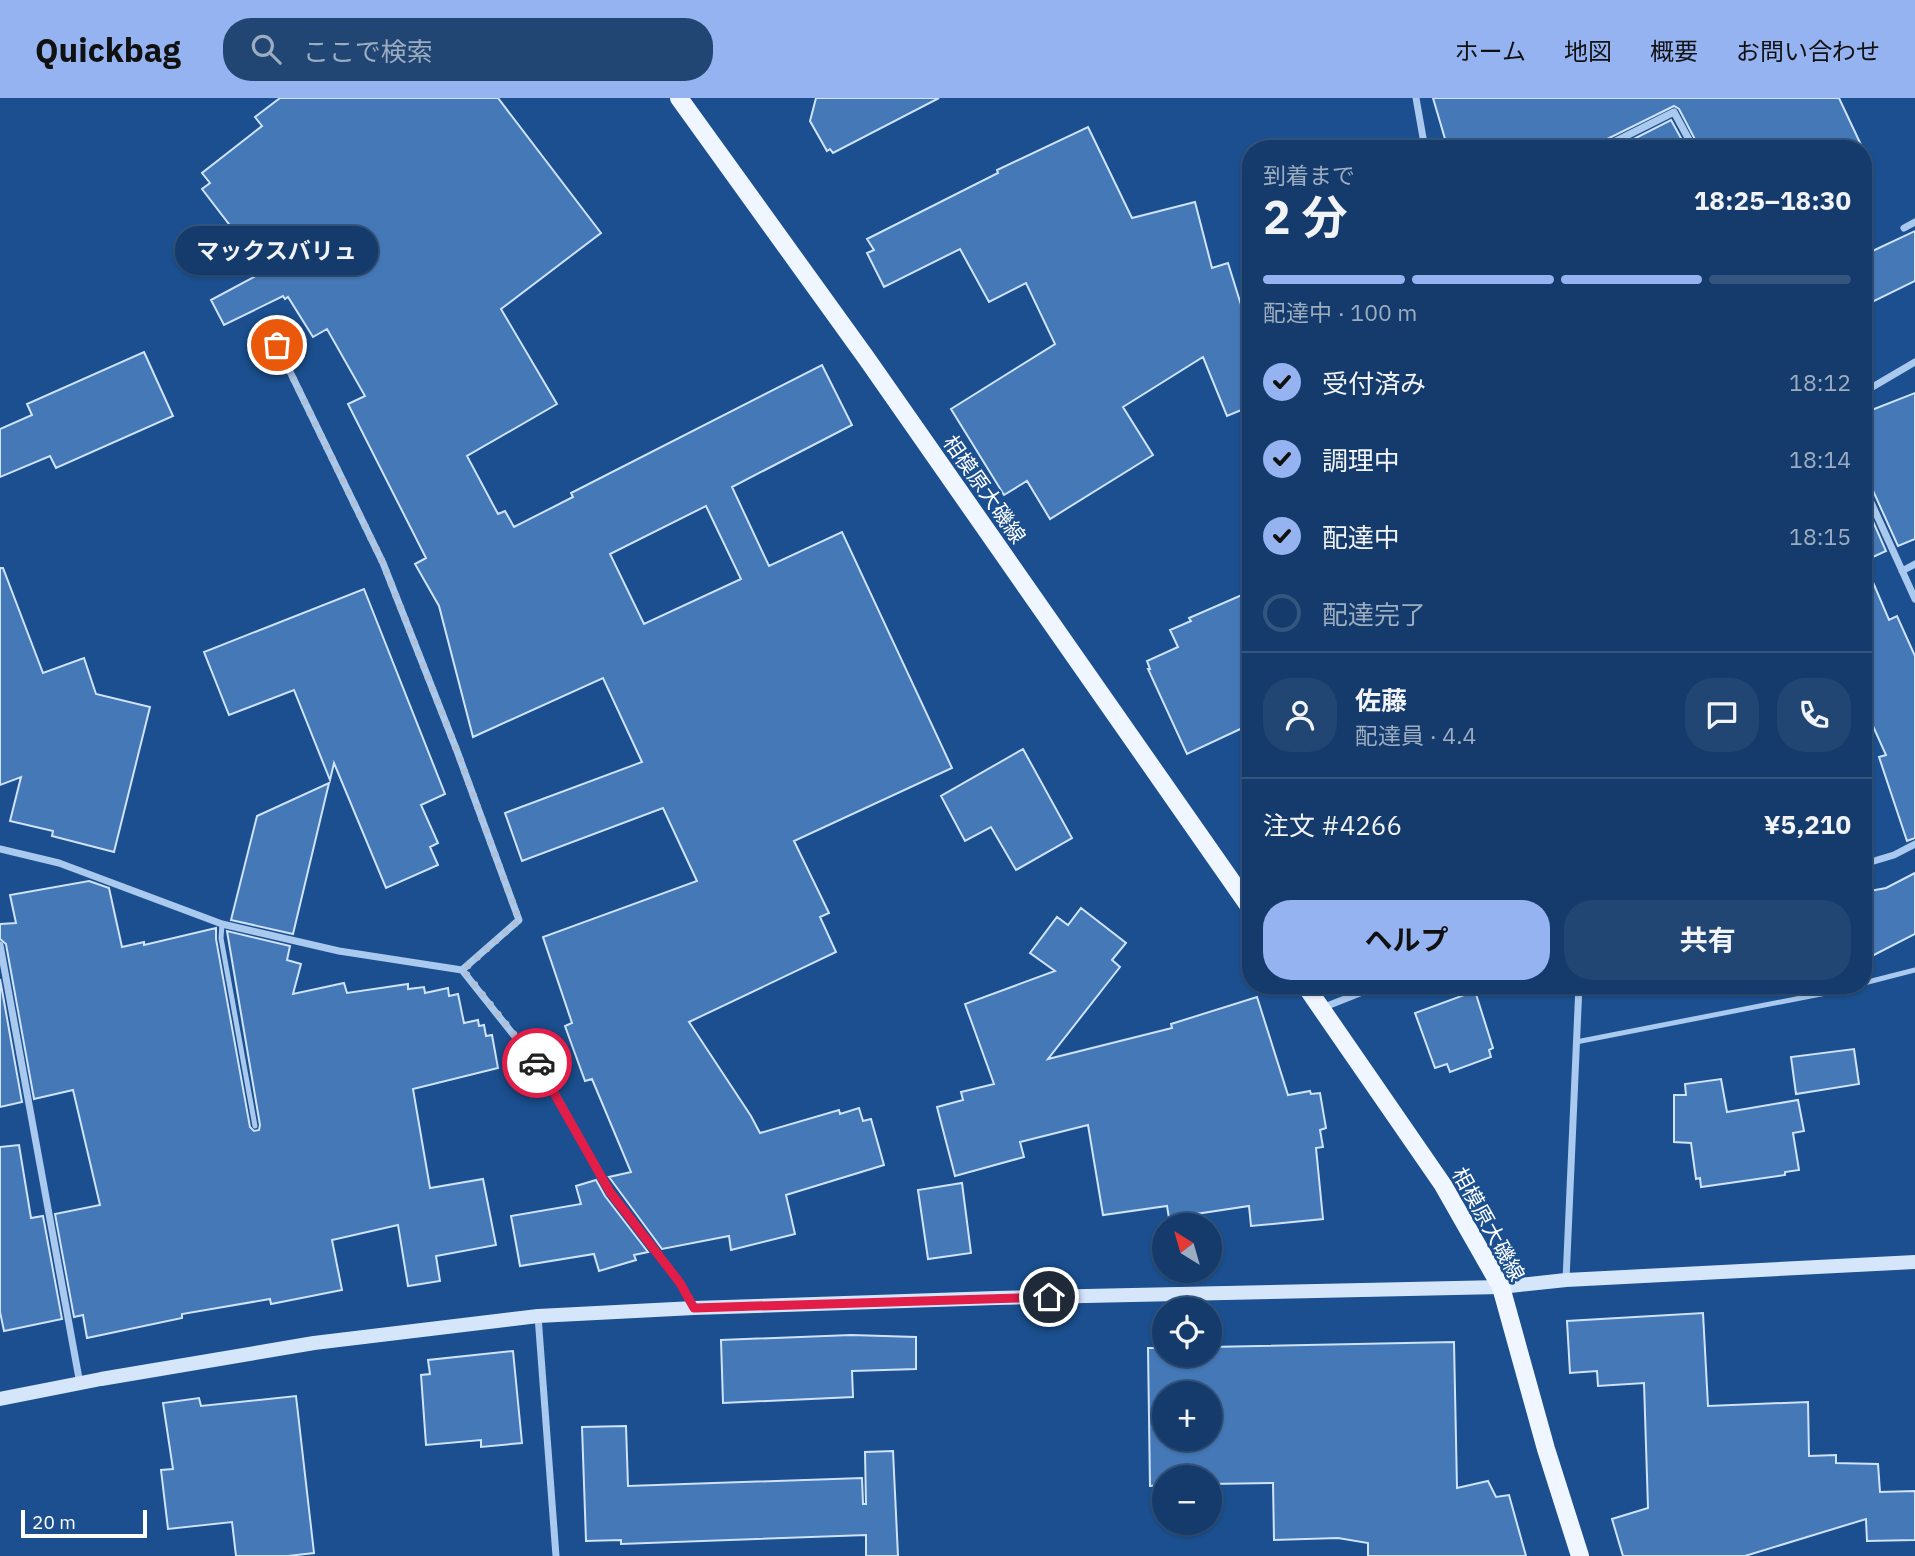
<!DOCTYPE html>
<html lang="ja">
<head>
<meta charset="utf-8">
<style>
  body { margin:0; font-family:"IBM Plex Sans","Noto Sans JP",sans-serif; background:#214673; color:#f1f3f6; height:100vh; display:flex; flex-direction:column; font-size:26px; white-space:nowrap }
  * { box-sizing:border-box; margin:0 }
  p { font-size:23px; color:#9dadc1 }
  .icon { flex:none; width:38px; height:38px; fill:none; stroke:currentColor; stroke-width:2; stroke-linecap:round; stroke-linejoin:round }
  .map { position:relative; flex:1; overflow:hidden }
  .side { position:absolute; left:1242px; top:42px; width:630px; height:854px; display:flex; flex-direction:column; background:#143b6b; border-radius:28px; box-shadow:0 2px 5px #0004,0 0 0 2px #33557e }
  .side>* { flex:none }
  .needle { width:46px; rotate:323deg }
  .tools { position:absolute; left:1152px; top:1115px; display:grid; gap:14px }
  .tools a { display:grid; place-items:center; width:70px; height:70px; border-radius:50%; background:#143b6b; box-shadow:0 2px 5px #0004,0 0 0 2px #33557e; font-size:35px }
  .scale { position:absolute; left:21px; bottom:18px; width:126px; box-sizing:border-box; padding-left:7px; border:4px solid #fff; border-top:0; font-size:19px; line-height:24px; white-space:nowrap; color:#fff; -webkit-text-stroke:5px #1b4f8f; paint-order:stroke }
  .pin { position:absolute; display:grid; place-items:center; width:60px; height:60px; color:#fff; margin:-30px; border:4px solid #fff; border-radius:50%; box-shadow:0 2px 7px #0007 }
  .courier { position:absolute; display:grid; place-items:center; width:70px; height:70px; margin:-35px; border:5px solid #e11d48; border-radius:50%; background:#fff; color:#222; box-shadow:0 2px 9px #0007 }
  .bubble { position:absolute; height:49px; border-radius:24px; background:#143b6b; box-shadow:0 2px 5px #0004,0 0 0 2px #33557e; font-size:23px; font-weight:700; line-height:49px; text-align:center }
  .head em { font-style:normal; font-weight:700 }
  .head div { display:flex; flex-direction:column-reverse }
  .head { display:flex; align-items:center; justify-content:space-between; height:119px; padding:0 21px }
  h1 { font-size:46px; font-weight:700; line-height:52px }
  .bar { display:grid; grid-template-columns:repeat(4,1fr); gap:10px 7px; align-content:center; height:84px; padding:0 21px }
  .bar i { height:9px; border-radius:5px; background:#33557e }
  .bar .on { background:#95b2f1 }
  .bar p { grid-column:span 4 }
  .line { display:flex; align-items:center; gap:18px; padding:0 21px; border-top:2px solid #33557e }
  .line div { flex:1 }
  .round { display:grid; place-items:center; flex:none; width:74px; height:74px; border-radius:28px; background:#214673 }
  ol { padding:0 21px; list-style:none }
  li { display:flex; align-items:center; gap:21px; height:77px }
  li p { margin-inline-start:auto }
  li .icon { padding:7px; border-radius:50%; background:#95b2f1; color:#111; stroke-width:4 }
  li:last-child { color:#9dadc1 }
  li i { width:38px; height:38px; border:4px solid #33557e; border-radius:50% }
  .button { display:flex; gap:14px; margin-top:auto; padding:14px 21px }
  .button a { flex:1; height:80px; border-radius:28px; background:#95b2f1; color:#111; font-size:28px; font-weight:700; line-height:80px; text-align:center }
  .button a+a { background:#214673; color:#f1f3f6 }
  header { display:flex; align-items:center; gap:42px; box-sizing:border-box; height:98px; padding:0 35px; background:#95b2f1; color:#111 }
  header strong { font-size:33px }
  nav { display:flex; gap:38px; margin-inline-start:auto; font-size:24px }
  .search { width:490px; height:63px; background:#214673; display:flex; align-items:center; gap:18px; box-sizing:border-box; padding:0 24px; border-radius:28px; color:#9dadc1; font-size:26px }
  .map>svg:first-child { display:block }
  .building { fill:#4478b7; stroke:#cfe3fa; stroke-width:2; fill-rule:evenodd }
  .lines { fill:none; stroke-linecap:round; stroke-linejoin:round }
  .lane { stroke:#a9c9ee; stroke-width:5 }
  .street { stroke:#a9c9ee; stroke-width:7 }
  .secondary { stroke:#d6e6fa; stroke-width:14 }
  .primary { stroke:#f0f6ff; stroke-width:18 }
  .done { stroke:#afc1d8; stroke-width:7; stroke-dasharray:0 12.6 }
  .route { stroke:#e11d48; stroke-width:9 }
  .labels { text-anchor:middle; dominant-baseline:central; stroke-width:5; stroke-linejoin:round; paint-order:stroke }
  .street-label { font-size:21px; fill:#fff; stroke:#1b4f8f }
</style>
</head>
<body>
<header>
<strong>Quickbag</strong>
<div class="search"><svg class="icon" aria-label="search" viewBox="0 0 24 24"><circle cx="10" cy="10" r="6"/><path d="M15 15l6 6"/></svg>ここで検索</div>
<nav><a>ホーム</a><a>地図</a><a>概要</a><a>お問い合わせ</a></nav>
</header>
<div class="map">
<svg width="1915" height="1458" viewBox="0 0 1915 1458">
  <rect width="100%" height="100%" fill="#1b4f8f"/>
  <path class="building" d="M280 0H498L601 135 501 211 557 306 467 358 498 416 505 413 514 429 573 399 571 395 822 267 852 327 732 389 769 468 842 434 952 670 794 743 829 815 820 819 836 854 689 924 751 1018 760 1035 839 1012 840 1016 859 1010 863 1023 871 1021 884 1067 786 1097 795 1136 731 1152 729 1138 662 1151 609 1079 631 1074 592 981 585 983 565 928 572 925 543 839 697 783 663 710 522 763 505 715 642 664 603 580 473 639 439 508 415 466 426 460 348 306 365 298 327 231 313 239 288 199 285 201 283 198 224 227 211 202 265 173 202 91 210 85 202 75 262 28 255 19ZM706 408 741 481 644 526 610 456Z
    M816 0H939L833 55 830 51 827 53 810 23Z
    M1433 0H1839L1863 51H1700L1679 11 1674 8 1597 46 1594 51H1448Z
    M1671 22 1687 51H1614Z
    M1088 29 1132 120 1195 104 1212 170 1228 165 1251 239V308L1227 318 1203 259 1123 309 1153 357 1050 421 1027 383 1004 397 951 311 1055 246 1026 185 989 204 960 151 884 189 867 155 874 152 867 141 998 75 997 72Z
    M1915 133V183L1864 208V157Z
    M144 254 173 318 56 370 50 358 0 379V331L32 317 27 306Z
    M1915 295V441L1898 448 1870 386 1864 383V315Z
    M1864 403 1886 453 1864 463 1889 522 1897 518 1915 558V740L1907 743 1879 659 1886 657 1864 608Z
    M0 470H3L43 575 84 560 96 596 150 609 114 754 52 738 53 733 10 723 21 679 0 687Z
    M364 491 445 696 421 707 438 745 430 749 438 767 386 790 334 665 330 682 294 592 229 617 204 554Z
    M1251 493V626L1187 656 1148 571H1150L1147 563 1178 549 1170 532 1191 523 1189 520Z
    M1023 651 1072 740 1016 772 991 729 965 743 941 698Z
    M329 685 293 836 231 822 257 718Z
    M1915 775V836L1864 862V794L1886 790Z
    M89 783 109 790 122 849 144 844V847L216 830V841L250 1029 254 1033 259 1032 260 1027 227 833 290 848 287 862 301 866 293 896 344 885 347 895 408 886V891L424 889 425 895 448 890 449 898 458 896 464 925 478 922 479 928 484 927 486 938 492 937 498 970 413 991 430 1090 483 1081 496 1147 436 1158 440 1183 408 1188 398 1127 332 1142 342 1192 271 1206 270 1201 182 1216V1220L87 1240 83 1217 74 1219 55 1116 100 1107 73 992 34 1001 6 846 0 841V826L16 825 10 797Z
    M1081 810 1126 845 1112 862 1120 869 1048 961 1172 930 1171 926 1257 899 1288 997 1310 993 1311 996 1320 995 1326 1030 1320 1032 1323 1049 1316 1050 1323 1121 1251 1128 1249 1108 1169 1120 1167 1108 1103 1117 1088 1027 1020 1044 1024 1059 955 1078 937 1009 963 1002 961 994 994 986 965 906 1055 873 1030 855 1057 819 1068 827Z
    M0 881 22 1004 0 1009Z
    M1475 893 1493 950 1489 952 1491 959 1450 974 1447 966 1435 970 1415 915Z
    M1854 951 1859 986 1796 996 1791 959Z
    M1721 981 1727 1014 1798 1002 1804 1033 1793 1035 1799 1072 1785 1074V1077L1701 1089 1700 1080 1696 1081 1691 1045 1674 1044V997H1686L1685 986Z
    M19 1047 31 1120 43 1118 62 1221 4 1233 0 1214V1049Z
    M596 1082 605 1098 648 1154 634 1157 636 1162 599 1173 594 1156 520 1168 511 1118 581 1106 576 1088Z
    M962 1085 971 1155 928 1161 918 1092Z
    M1703 1215 1708 1308 1808 1304 1809 1358 1836 1357V1365L1878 1366 1880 1394 1915 1393V1442L1867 1443 1866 1421 1745 1458H1623L1612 1421 1648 1410 1644 1285 1598 1288 1597 1273 1570 1275 1567 1223Z
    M851 1237 916 1239V1271L852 1273 853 1299 723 1305 721 1242Z
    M1454 1244 1457 1390 1488 1383 1496 1399 1509 1397 1526 1458H1368V1445L1338 1440 1274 1442 1273 1385 1209 1386V1379H1164V1387L1150 1388 1148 1250H1164V1256H1209V1249ZM1164 1295H1209V1340H1164Z
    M513 1253 522 1345 481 1349V1342L426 1347 421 1277 430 1276 428 1262Z
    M296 1298 314 1455 288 1458H236L232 1424 168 1431 161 1372 173 1371 163 1305 199 1300 201 1308Z
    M626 1328 628 1388 862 1380 863 1406H866L865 1354 893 1353 898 1458H866V1437L621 1446V1442L586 1443 582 1329Z"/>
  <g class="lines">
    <path class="lane" d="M222 826 221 840 255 1028
      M1864 885 1915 872
      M1576 944 1821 896 1857 887"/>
    <path class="street" d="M1416 0 1425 51
      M1600 51 1674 14 1694 51
      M1904 130 1915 124
      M277 247 383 465 457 653 519 822 462 872
      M1864 294 1915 264
      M1864 389 1915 501
      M1902 473 1915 466
      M0 751 59 765 222 826 339 853 462 872 543 974 610 1094 680 1185 694 1210
      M1864 766 1894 757 1915 746
      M0 847 80 1286
      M1322 910 1380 887
      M1566 1182 1579 887
      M538 1218 556 1458"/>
    <path class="secondary" d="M0 1301 101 1281 314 1245 538 1218 694 1210 996 1200 1501 1189 1566 1182 1915 1164"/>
    <path class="primary" d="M679 0 867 261 1251 811
      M1305 887 1443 1087 1501 1189 1546 1351 1580 1458"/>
  </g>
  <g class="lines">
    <path class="done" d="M277 247 383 465 457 653 519 822 463 872 537 965"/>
    <path class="route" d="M537 965 610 1094 680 1185 694 1210 1049 1199"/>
  </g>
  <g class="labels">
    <g class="street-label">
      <text transform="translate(985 391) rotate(55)">相模原大磯線</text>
      <text transform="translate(1489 1126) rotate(61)">相模原大磯線</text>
    </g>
  </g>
</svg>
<div class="tools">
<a><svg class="needle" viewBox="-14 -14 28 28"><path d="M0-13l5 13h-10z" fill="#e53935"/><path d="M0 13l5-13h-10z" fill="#9dadc1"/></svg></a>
<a><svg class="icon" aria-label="locate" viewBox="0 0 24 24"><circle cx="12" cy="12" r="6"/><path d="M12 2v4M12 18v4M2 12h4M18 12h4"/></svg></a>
<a>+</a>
<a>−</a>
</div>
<div class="scale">20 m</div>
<div class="pin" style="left:277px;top:247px;background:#ea580c"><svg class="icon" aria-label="bag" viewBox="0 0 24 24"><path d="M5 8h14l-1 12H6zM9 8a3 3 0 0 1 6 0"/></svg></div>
<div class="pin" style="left:1049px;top:1199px;background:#1f2937"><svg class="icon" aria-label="home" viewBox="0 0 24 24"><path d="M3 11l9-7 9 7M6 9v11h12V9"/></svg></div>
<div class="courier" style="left:537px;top:965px"><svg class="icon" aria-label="car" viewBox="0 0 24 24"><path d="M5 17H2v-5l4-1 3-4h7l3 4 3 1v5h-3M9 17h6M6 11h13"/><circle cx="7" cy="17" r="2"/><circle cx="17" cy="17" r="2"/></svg></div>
<div class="bubble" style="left:175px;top:128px;width:203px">マックスバリュ</div>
<section class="side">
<div class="head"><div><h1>2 分</h1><p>到着まで</p></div><em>18:25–18:30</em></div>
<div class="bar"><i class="on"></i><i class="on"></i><i class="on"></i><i></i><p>配達中 · 100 m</p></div>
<ol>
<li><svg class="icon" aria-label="check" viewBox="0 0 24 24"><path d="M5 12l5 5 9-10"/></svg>受付済み<p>18:12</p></li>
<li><svg class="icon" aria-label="check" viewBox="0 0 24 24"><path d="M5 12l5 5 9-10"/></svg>調理中<p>18:14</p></li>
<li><svg class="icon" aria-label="check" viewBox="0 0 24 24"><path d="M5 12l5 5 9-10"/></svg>配達中<p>18:15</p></li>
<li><i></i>配達完了</li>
</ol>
<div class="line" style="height:126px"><a class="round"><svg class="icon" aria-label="person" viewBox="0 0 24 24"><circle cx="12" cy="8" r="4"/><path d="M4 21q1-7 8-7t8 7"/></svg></a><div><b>佐藤</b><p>配達員 · 4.4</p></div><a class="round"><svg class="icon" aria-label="chat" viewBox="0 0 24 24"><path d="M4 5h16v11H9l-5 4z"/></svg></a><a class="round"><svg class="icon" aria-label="phone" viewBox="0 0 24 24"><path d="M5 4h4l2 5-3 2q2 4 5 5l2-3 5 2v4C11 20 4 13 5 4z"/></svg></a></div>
<div class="line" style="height:91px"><div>注文 #4266</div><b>¥5,210</b></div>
<div class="button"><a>ヘルプ</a><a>共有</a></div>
</section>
</div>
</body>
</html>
